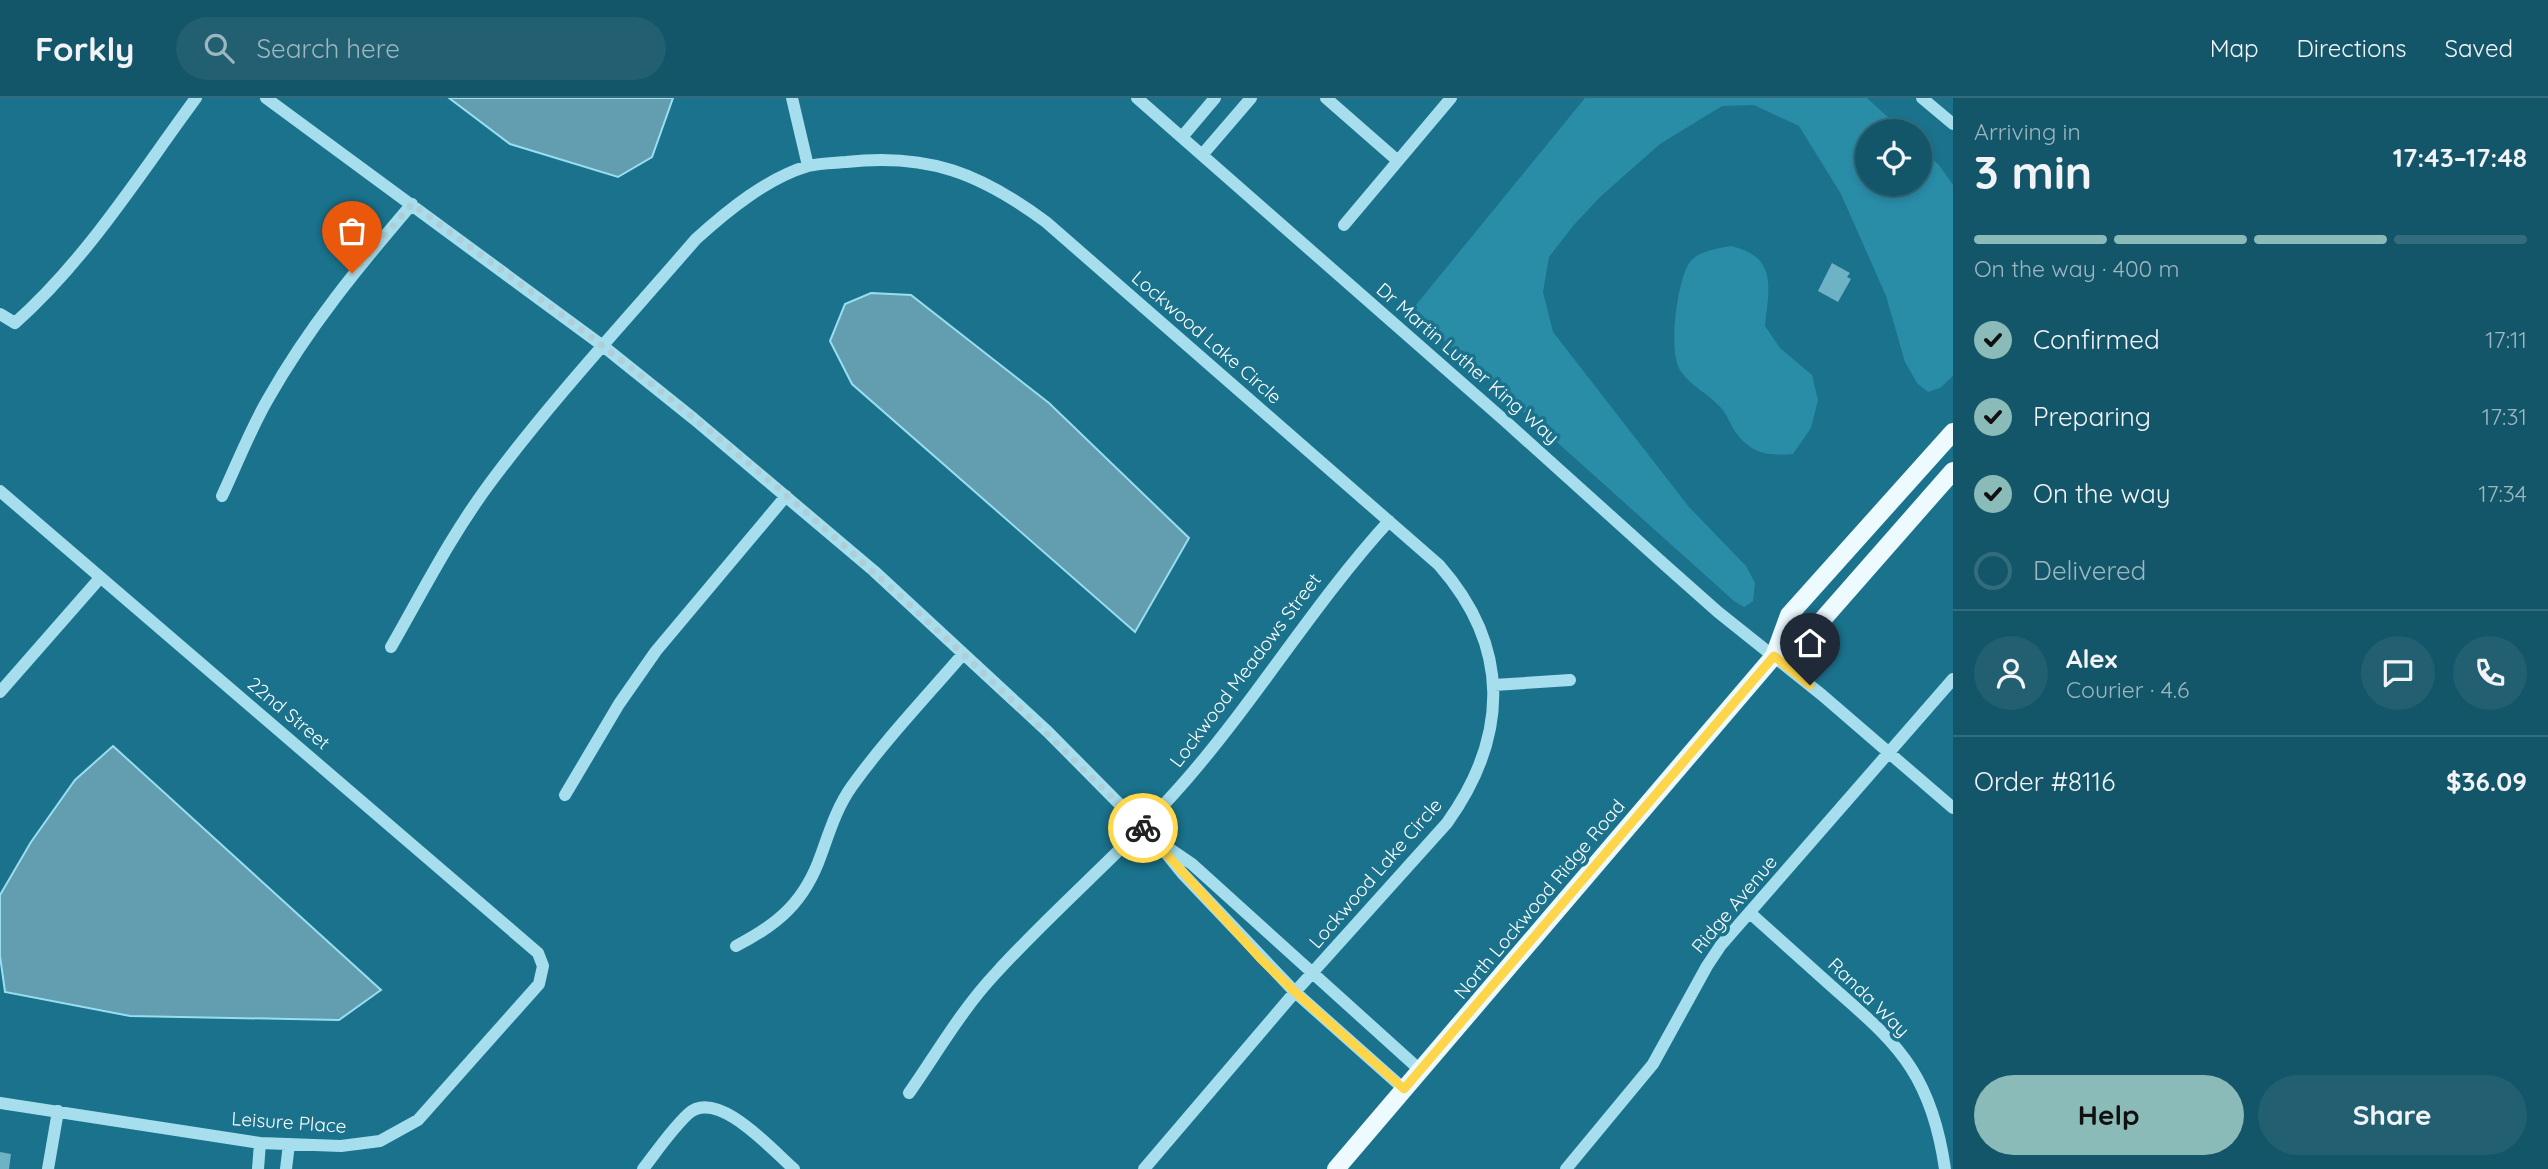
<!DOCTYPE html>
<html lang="en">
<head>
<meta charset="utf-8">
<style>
  body { margin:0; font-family:Quicksand,sans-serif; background:#215f71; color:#f1f3f6; height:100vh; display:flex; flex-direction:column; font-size:26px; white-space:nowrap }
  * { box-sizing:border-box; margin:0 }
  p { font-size:23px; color:#9db7c0 }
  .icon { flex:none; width:38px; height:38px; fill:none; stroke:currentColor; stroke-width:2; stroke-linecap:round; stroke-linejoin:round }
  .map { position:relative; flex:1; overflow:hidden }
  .sheet { display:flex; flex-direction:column; background:#145669; width:595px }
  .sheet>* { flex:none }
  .tools { position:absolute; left:1855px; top:21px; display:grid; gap:14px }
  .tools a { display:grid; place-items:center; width:77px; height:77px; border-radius:50%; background:#145669; box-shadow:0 4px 10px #0003,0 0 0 2px #336c7d; font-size:35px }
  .pin { position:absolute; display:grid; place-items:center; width:60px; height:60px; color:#fff; margin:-72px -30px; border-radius:50% 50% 50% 0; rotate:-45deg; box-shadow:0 0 7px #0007 }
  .pin .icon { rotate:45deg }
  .courier { position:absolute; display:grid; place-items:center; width:70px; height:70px; margin:-35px; border:5px solid #ffd54a; border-radius:50%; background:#fff; color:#222; box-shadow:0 2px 9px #0007 }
  .summary em { font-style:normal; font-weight:800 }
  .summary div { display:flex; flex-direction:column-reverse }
  .summary { display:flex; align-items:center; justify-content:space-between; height:119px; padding:0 21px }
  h1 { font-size:46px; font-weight:800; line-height:52px }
  .bar { display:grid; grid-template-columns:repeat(4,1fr); gap:10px 7px; align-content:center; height:84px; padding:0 21px }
  .bar i { height:9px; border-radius:5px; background:#336c7d }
  .bar .active { background:#8bbbb9 }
  .bar p { grid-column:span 4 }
  .line { display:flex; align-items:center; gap:18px; padding:0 21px; border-top:2px solid #336c7d }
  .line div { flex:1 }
  .round { display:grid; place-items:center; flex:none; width:74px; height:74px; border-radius:37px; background:#215f71 }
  ol { padding:0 21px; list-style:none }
  li { display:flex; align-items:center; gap:21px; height:77px }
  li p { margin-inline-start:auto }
  li .icon { padding:7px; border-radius:50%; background:#8bbbb9; color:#111; stroke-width:4 }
  li:last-child { color:#9db7c0 }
  li i { width:38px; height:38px; border:4px solid #336c7d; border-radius:50% }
  .primary-button { display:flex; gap:14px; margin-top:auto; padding:14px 21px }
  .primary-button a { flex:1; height:80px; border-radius:42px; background:#8bbbb9; color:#111; font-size:28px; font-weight:800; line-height:80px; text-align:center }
  .primary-button a+a { background:#215f71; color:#f1f3f6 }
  header { display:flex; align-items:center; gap:42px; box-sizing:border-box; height:98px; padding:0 35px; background:#145669; border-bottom:2px solid #336c7d }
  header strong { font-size:33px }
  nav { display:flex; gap:38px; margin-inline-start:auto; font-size:24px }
  .search { width:490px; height:63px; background:#215f71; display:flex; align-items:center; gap:18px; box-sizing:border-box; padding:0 24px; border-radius:38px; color:#9db7c0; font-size:26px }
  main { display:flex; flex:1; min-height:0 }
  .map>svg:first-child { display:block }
  .green { fill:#2a8da8 }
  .water { fill:#629eaf; stroke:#99def0; stroke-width:2 }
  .building { fill:#6db2c5 }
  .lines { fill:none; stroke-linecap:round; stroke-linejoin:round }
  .minor { stroke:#a6deed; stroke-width:12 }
  .major { stroke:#edfaff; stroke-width:18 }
  .done { stroke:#afced7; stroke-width:7; stroke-dasharray:0 12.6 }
  .route { stroke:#ffd54a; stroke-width:9 }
  .labels { text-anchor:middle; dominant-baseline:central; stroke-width:7; stroke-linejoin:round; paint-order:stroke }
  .street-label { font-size:19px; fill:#fff; stroke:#1a728c }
</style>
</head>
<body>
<header>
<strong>Forkly</strong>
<div class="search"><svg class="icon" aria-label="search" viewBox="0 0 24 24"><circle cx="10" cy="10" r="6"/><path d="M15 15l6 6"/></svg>Search here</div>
<nav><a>Map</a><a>Directions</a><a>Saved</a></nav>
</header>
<main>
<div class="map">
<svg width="1953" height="1071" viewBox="0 0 1953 1071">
  <rect width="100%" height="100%" fill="#1a728c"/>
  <path class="green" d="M1585 0H1867L1903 33H1867V86H1920V49L1939 67 1953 87V278L1940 290 1928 294 1917 285 1905 264 1886 198 1841 96 1799 28 1754 7 1722 8 1660 46 1600 99 1573 128 1549 159 1543 194 1553 234 1689 409 1746 468 1755 485 1753 503 1744 509 1734 503 1411 213Z
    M1731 148C1778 159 1769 189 1765 228L1780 250 1812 277 1818 302 1811 330 1793 356C1768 358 1752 356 1736 335 1731 328 1728 319 1723 312 1710 296 1691 289 1680 272 1668 252 1677 187 1688 167 1696 153 1716 151 1731 148Z"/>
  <path class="water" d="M449 0H673L652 59 618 79 510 46Z
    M871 195 911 197 1049 305 1189 440 1135 534 852 286 830 243 845 206Z
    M113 648 381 892 339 922 130 918 5 894 0 858V797L31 744 75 682Z"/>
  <path class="building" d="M1832 165 1850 175 1847 179 1851 181 1838 204 1818 193Z
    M0 1054 11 1056 9 1071H0Z"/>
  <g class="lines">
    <path class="minor" d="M266 0 603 248 694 321 874 473 1048 634 1157 744 1182 775 1295 894 1404 991
      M792 0 808 68
      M1137 0 1504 322 1665 467 1718 514 1822 597 1953 710
      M1326 0 1398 63
      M1922 0 1953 26
      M1182 39 1215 0
      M1202 57 1251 0
      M1344 127 1451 0
      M0 216 15 225C87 161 139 77 196 0
      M0 393 538 855 543 868 539 886 418 1022 380 1043 341 1048 260 1045 0 1005
      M222 398C237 366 250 332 268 301 308 230 359 168 412 106
      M391 549C423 493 452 436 490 385 554 299 627 221 696 141 727 113 767 80 808 68 820 65 834 65 846 64 928 55 980 75 1046 124L1439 467C1511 549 1509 638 1447 725L1295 894 1144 1071
      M1494 587 1570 582
      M0 594 100 480
      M565 697 619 606 656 553 786 398
      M1167 749 1192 766 1420 972
      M1750 815C1779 841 1808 867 1837 893 1864 917 1892 940 1911 970 1931 1001 1940 1036 1945 1071
      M736 848C779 826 805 803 821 757 830 732 837 709 852 688 885 642 926 599 963 556
      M909 995C937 955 962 911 996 875 1057 808 1127 750 1186 682 1258 599 1315 504 1389 423
      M48 1071 58 1013
      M258 1071 260 1045
      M286 1071 289 1046
      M643 1071C657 1053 671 1032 688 1016 717 989 772 1052 794 1071
      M1566 1071 1653 966 1707 868 1721 847 1953 581"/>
    <path class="major" d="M1774 558 1789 517 1953 334
      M1336 1071 1774 558 1809 537 1953 373"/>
  </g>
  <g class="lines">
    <path class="done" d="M352 175 412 106C507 176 602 245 694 320 851 448 999 587 1143 730"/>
    <path class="route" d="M1143 730 1260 860 1295 894 1404 991 1774 558 1810 587"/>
  </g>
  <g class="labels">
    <g class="street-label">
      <text transform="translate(1207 239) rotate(41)">Lockwood Lake Circle</text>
      <text transform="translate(1468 265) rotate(41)">Dr Martin Luther King Way</text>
      <text transform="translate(1245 572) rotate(-53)">Lockwood Meadows Street</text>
      <text transform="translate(289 615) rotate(40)">22nd Street</text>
      <text transform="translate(1375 775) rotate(-49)">Lockwood Lake Circle</text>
      <text transform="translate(1539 801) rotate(-50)">North Lockwood Ridge Road</text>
      <text transform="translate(1734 806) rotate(-50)">Ridge Avenue</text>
      <text transform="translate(1869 899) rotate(44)">Randa Way</text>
      <text transform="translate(289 1024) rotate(4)">Leisure Place</text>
    </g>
  </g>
</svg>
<div class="tools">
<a><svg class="icon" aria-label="locate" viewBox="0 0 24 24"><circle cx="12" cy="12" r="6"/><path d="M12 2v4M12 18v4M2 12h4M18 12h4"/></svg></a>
</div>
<div class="pin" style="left:352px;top:175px;background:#ea580c"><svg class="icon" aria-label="bag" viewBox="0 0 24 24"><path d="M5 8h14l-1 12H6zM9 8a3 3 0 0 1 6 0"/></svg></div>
<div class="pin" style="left:1810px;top:587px;background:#1f2937"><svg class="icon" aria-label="home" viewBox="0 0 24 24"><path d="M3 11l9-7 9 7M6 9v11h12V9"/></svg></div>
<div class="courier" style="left:1143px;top:730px"><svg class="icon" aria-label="bike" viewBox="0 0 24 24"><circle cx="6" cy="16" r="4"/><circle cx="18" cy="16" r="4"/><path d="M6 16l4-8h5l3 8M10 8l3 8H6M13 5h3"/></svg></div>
</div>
<section class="sheet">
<div class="summary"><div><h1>3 min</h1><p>Arriving in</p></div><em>17:43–17:48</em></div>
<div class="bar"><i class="active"></i><i class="active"></i><i class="active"></i><i></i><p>On the way · 400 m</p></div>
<ol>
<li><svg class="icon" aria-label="check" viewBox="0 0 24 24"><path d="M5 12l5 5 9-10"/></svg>Confirmed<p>17:11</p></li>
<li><svg class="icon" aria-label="check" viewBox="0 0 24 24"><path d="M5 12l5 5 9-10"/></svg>Preparing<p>17:31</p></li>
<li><svg class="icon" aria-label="check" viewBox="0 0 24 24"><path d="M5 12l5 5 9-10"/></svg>On the way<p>17:34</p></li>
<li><i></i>Delivered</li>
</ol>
<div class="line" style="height:126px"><a class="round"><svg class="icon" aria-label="person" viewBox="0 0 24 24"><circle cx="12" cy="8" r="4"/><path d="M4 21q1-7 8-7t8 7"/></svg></a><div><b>Alex</b><p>Courier · 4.6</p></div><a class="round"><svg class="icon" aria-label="chat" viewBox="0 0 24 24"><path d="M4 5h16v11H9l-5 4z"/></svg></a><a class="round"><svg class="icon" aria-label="phone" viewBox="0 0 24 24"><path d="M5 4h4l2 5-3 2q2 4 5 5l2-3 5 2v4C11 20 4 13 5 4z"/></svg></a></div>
<div class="line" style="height:91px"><div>Order #8116</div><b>$36.09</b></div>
<div class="primary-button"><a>Help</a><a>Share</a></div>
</section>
</main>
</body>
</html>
